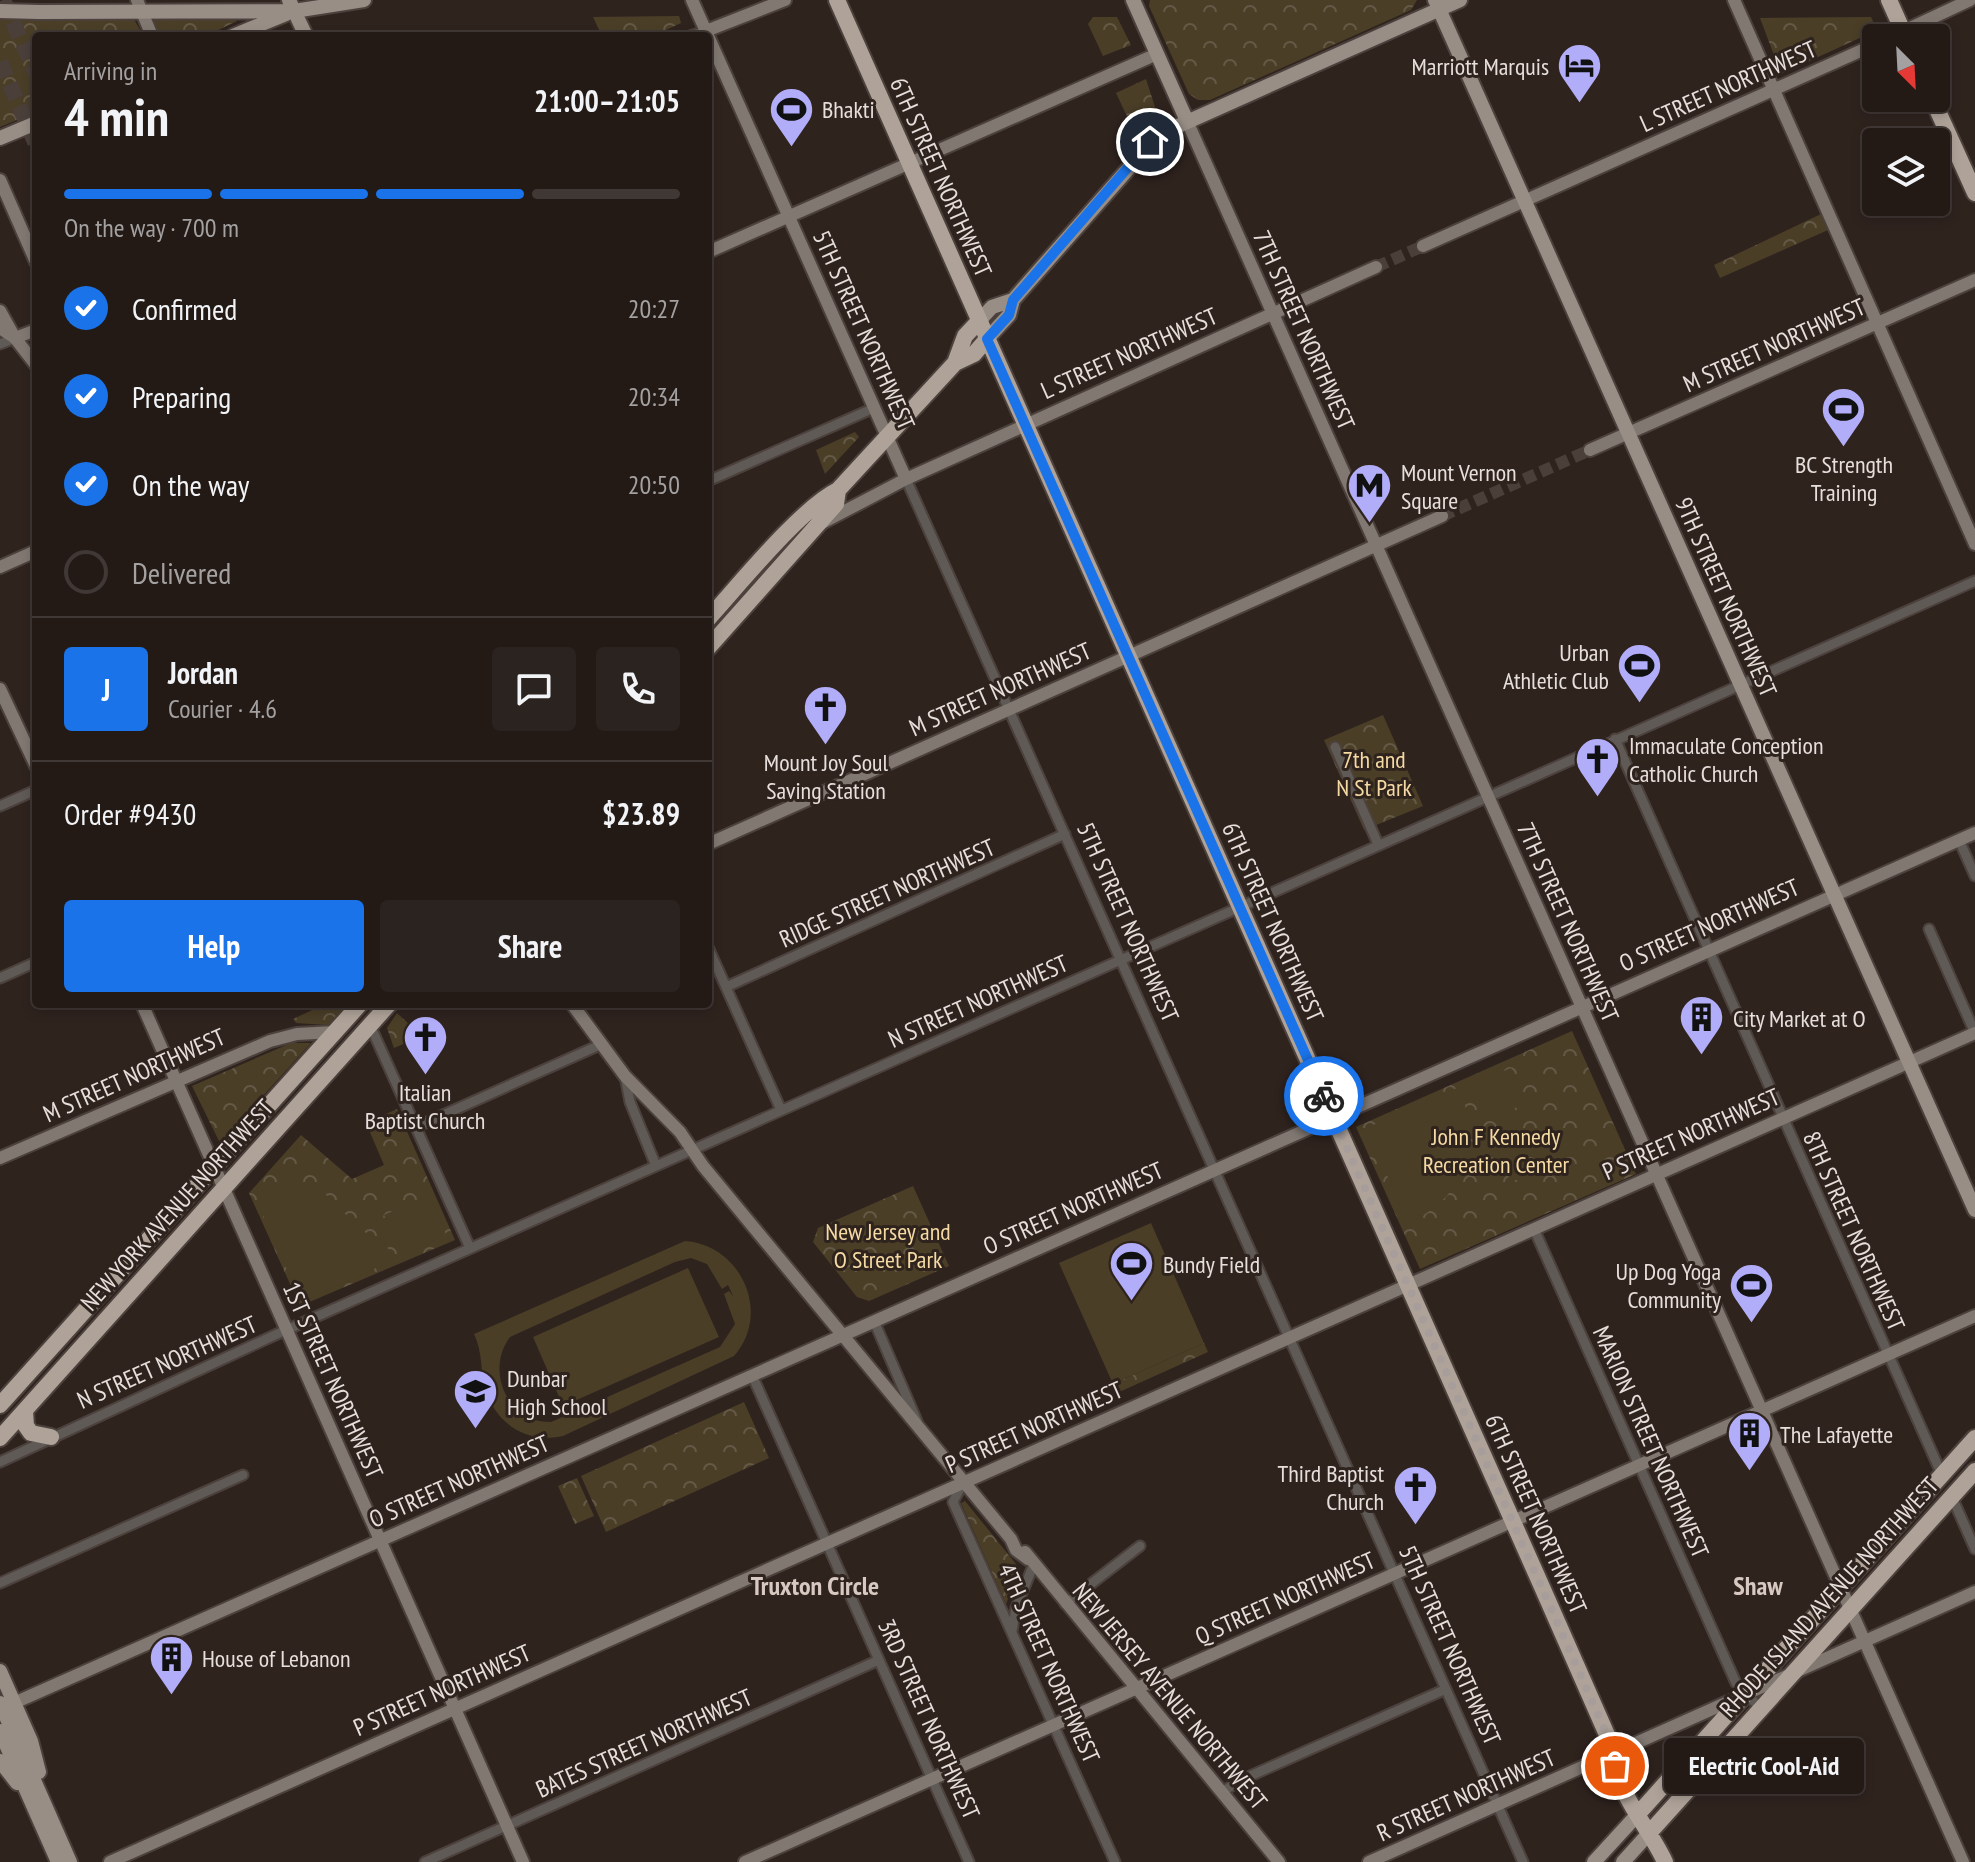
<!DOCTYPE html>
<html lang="en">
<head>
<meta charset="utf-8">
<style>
  body { margin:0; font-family:"PT Sans Narrow",sans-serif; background:#2b231f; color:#f1f3f6; height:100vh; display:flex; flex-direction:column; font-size:30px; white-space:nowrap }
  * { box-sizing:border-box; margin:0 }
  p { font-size:26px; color:#a3a1a1 }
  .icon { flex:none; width:44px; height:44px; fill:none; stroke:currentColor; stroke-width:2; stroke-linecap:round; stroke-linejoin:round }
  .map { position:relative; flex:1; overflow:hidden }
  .details { position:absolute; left:32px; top:32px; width:680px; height:976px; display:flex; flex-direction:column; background:#231a16; border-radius:8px; box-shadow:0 4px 12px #0003,0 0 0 2px #403835 }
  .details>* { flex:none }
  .needle { width:52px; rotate:156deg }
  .tools { position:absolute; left:1862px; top:24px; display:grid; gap:16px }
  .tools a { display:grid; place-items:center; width:88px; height:88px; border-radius:8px; background:#231a16; box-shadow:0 4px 12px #0003,0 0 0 2px #403835; font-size:40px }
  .pin { position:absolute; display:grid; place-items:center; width:68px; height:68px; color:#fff; margin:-34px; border:4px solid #fff; border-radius:50%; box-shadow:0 2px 8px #0007 }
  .courier { position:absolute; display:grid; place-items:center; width:80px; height:80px; margin:-40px; border:6px solid #1a73e8; border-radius:50%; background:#fff; color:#222; box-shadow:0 2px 10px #0007 }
  .bubble { position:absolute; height:56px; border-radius:8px; background:#231a16; box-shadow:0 4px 12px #0003,0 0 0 2px #403835; font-size:26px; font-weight:600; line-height:56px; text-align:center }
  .overview em { font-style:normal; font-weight:600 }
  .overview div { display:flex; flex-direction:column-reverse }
  .overview { display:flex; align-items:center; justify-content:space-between; height:136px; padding:0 32px }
  h1 { font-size:52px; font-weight:600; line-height:60px }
  .bar { display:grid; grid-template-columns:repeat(4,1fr); gap:12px 8px; align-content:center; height:96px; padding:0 32px }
  .bar i { height:10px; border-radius:6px; background:#403835 }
  .bar .on { background:#1a73e8 }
  .bar p { grid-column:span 4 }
  .line { display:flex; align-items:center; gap:20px; padding:0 32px; border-top:2px solid #403835 }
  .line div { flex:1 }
  .round { display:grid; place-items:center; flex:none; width:84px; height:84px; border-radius:8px; background:#2b231f }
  ol { padding:0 32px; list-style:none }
  li { display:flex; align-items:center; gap:24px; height:88px }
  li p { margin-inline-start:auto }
  li .icon { padding:8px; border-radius:50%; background:#1a73e8; color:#fff; stroke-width:4 }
  li:last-child { color:#a3a1a1 }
  li i { width:44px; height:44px; border:4px solid #403835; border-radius:50% }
  .cta { display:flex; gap:16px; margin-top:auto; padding:16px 32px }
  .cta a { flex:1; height:92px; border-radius:8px; background:#1a73e8; color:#fff; font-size:32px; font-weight:600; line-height:92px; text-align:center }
  .cta a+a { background:#2b231f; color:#f1f3f6 }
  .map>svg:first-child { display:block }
  .park { fill:url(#park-crowns) }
  .garden { fill:#4a3e27; fill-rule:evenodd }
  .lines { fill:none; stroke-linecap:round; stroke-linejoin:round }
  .secondary-tunnel { stroke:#4b3f3a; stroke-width:12; stroke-dasharray:12 6; stroke-linecap:butt }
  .highway-tunnel { stroke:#4b3f3a; stroke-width:16; stroke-dasharray:16 8; stroke-linecap:butt }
  .street-casing { stroke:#4c413c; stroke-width:13 }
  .secondary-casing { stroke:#4c413c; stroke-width:16 }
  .primary-casing { stroke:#4c413c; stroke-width:18 }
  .highway-casing { stroke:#4c413c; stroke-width:20 }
  .street { stroke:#5f5a56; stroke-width:9 }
  .secondary { stroke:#807871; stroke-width:12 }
  .primary { stroke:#988e86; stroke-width:14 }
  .highway { stroke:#afa399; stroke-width:16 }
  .primary-bridge-casing { stroke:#4c413c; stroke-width:18; stroke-linecap:butt }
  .primary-bridge { stroke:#988e86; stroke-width:14 }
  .done { stroke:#a79d9a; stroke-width:8; stroke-dasharray:0 14.4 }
  .route { stroke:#1a73e8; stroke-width:10 }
  .labels { text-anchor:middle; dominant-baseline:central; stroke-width:6; stroke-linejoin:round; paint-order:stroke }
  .poi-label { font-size:24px; fill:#e7dfdc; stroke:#2f231e; text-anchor:start }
  .street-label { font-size:24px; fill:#e7dfdc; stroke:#2f231e }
  .park-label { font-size:24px; fill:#f6daa4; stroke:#2f231e }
  .neighbourhood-label { font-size:26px; font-weight:bold; fill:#d8c8c2; stroke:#2f231e }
</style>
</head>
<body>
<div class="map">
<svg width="1975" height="1862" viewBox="0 0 1975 1862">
  <defs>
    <pattern id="park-crowns" width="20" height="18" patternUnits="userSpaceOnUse" patternTransform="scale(2)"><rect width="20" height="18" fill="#4a3e27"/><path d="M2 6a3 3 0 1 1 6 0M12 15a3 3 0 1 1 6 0" fill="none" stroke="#645946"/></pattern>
  </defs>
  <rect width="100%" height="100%" fill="#2f231e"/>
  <path class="park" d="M1150 0H1417L1411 10 1210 100H1198L1189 94 1149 6Z
    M679 16 681 23 653 36H602L593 17Z
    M1093 17H1117L1131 45 1103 56 1088 24Z
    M1871 17 1877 30 1781 74 1760 18Z
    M0 18H133L144 36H36V112L0 127Z
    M156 19H234L237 21 206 36H158L152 23Z
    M1146 79 1155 107 1133 129 1116 93Z
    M1821 214 1828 230 1720 278 1714 265Z
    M855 432 859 437 825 474 816 450Z
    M1383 715 1423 806 1364 830 1324 740Z
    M325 1004H347L328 1025 296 1023 293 1019Z
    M397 1013 422 1036 394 1048 387 1028Z
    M1572 1031 1636 1174 1420 1269 1356 1127Z
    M291 1043H311L220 1143 192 1086Z
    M397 1109 455 1240 300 1306 249 1193 301 1135 352 1179 384 1165 366 1123Z
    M913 1186 949 1266 869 1301 857 1297 813 1242 818 1228Z
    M1204 1343 1208 1352 1117 1393 1113 1384Z
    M744 1402 769 1458 606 1532 581 1476Z
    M577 1478 594 1516 575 1524 558 1486Z
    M965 1501 1020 1569 1006 1604 961 1503Z"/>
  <path class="garden" d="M1511 1068 1526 1103 1484 1122 1468 1086Z
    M1459 1087C1482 1148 1467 1194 1408 1224L1369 1133 1371 1126Z
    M1514 1124 1535 1171 1511 1182 1490 1134Z
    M304 1185C341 1192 348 1234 384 1240L393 1260 305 1301 300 1299 260 1208 280 1192Z
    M429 1195 446 1235 402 1255 384 1215Z
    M1151 1223 1204 1343 1113 1384 1059 1263Z
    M685 1241C741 1245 772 1313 734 1356L563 1436C527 1444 496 1424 485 1389 480 1369 483 1353 474 1334ZM691 1258 707 1264 722 1289 728 1285 733 1296 729 1291 724 1294 735 1324 720 1347 551 1422C507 1423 485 1370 510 1337L675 1262Z
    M688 1268 719 1337 563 1406 533 1337Z"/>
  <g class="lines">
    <path class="secondary-tunnel" d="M1376 267 1423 246
      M1442 516 1590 450"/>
    <path class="highway-tunnel" d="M3 0 36 73
      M0 62 36 144"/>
    <defs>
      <path id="street" d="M690 36 706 31
        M0 344 15 338
        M906 479 1523 1862
        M708 481 874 408
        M1615 739 1942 1475
        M1335 747 1378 844
        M0 806 36 790
        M1959 840 1975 876
        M1929 929 1975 1033
        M708 947 781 1110
        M0 978 36 962
        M726 987 1065 834
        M370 1025 470 1248
        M625 1076 630 1102 656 1166
        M416 1127 602 1044
        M1534 1229 1736 1683 1761 1709
        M874 1321 917 1421
        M752 1375 969 1862
        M0 1462 275 1335 1975 581
        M963 1483 953 1502 1115 1862
        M1952 1497 1975 1549
        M0 1583 243 1475
        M1065 1604 1140 1546
        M1012 1631 1016 1608 1033 1566
        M1222 1792 1241 1780 1446 1689
        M425 1862 879 1660"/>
      <path id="secondary" d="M137 0 152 36
        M692 0 906 479
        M1734 0 1975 544
        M706 31 785 0
        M1889 38 1970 0
        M1187 121 1963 1862
        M0 180 36 262
        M1423 246 1876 44
        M708 252 1157 54
        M0 311 15 338
        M0 328 15 338 36 365
        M15 338 36 330
        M1590 450 1975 280
        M820 524 906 479 1376 267
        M0 567 36 551
        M0 689 36 766
        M708 844 1442 516
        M142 1004 523 1862
        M572 1004 625 1076 680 1132 703 1166 1011 1539 1016 1550 1028 1559
        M0 1158 270 1041 297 1034 335 1032
        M1025 1552 1279 1862
        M14 1703 1975 833
        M110 1862 1975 1033
        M745 1862 1975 1316
        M1369 1862 1975 1592"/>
      <path id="primary" d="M289 0 306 36
        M1133 0 1187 121
        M1435 0 1975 1210
        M39 12 294 11 364 0
        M233 36 286 14
        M0 138 36 123
        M979 321 992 307 1013 300
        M987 339 1009 315 1013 300 1158 135 1460 0
        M0 1671 31 1741 39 1772
        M0 1703 70 1862
        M0 1731 58 1862
        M0 1761 17 1783
        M1594 1862 1638 1814
        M1623 1862 1651 1831"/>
      <path id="highway" d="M837 0 1542 1587 1615 1753C1614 1792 1650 1828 1665 1862
        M1889 0 1906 38
        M1932 98 1975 193
        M955 363 965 336 979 321
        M708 619C739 585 800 509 838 490L955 363 974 354 987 339
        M708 648 836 504 838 490
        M0 1405 360 1004
        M25 1411 26 1426 31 1433 51 1437
        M0 1438 389 1004
        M1638 1814 1975 1438
        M1651 1831 1975 1471"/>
    </defs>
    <use href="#street" class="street-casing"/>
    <use href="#secondary" class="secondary-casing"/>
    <use href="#primary" class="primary-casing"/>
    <use href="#highway" class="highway-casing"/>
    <use href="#street" class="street"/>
    <use href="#secondary" class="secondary"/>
    <use href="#primary" class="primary"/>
    <use href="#highway" class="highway"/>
    <defs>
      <path id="primary-bridge" d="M0 11 39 12"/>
    </defs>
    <use href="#primary-bridge" class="primary-bridge-casing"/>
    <use href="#primary-bridge" class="primary-bridge"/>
  </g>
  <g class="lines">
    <path class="done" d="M1324 1096 1615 1753V1766"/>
    <path class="route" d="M1150 142 1013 300 1009 315 987 339 1324 1096"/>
  </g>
  <defs>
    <symbol id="hotel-pin" viewBox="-11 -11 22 30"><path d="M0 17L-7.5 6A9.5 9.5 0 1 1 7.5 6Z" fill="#b2adf9" stroke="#2f231e"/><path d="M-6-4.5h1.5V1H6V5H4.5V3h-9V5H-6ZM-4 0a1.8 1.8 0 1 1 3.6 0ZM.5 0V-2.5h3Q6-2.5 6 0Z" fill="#111"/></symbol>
    <symbol id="stadium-pin" viewBox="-11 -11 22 30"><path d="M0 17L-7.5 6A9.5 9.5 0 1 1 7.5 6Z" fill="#b2adf9" stroke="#2f231e"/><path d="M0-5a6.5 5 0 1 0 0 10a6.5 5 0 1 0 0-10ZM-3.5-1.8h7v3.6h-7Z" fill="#111"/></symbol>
    <symbol id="metro-pin" viewBox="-11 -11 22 30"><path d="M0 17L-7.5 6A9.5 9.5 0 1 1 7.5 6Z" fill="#b2adf9" stroke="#2f231e"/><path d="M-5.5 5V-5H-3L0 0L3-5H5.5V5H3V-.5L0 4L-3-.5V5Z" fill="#111"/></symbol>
    <symbol id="church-pin" viewBox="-11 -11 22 30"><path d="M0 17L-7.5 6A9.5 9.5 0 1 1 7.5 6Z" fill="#b2adf9" stroke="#2f231e"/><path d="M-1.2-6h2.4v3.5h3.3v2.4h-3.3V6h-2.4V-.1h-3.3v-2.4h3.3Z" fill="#111"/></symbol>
    <symbol id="building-pin" viewBox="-11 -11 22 30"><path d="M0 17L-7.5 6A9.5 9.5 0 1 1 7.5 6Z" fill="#b2adf9" stroke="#2f231e"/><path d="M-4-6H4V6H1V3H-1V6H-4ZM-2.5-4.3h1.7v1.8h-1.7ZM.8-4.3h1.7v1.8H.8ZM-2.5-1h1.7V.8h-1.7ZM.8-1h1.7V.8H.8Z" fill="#111"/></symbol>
    <symbol id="school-pin" viewBox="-11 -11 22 30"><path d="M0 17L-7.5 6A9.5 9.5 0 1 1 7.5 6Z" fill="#b2adf9" stroke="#2f231e"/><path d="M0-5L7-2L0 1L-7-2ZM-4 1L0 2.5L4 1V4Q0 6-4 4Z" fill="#111"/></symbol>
  </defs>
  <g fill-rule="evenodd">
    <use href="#hotel-pin" x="1554" y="40" width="51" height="69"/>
    <use href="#stadium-pin" x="766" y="84" width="51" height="69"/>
    <use href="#stadium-pin" x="1818" y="384" width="51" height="69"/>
    <use href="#metro-pin" x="1344" y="460" width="51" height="69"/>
    <use href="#stadium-pin" x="1614" y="640" width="51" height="69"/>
    <use href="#church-pin" x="800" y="682" width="51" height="69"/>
    <use href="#church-pin" x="1572" y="734" width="51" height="69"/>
    <use href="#building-pin" x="1676" y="992" width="51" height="69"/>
    <use href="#church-pin" x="400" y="1012" width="51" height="69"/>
    <use href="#stadium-pin" x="1106" y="1238" width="51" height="69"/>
    <use href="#stadium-pin" x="1726" y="1260" width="51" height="69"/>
    <use href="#school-pin" x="450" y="1366" width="51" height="69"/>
    <use href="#building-pin" x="1724" y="1408" width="51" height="69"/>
    <use href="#church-pin" x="1390" y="1462" width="51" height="69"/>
    <use href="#building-pin" x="146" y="1632" width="51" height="69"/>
  </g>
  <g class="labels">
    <g class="poi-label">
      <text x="1549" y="66" text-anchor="end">Marriott Marquis</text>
      <text x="822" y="109">Bhakti</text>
      <text x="1844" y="464" text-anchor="middle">BC Strength<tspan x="1844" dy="28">Training</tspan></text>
      <text x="1401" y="472">Mount Vernon<tspan x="1401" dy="28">Square</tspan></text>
      <text x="1609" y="652" text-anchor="end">Urban<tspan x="1609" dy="28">Athletic Club</tspan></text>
      <text x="1629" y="745">Immaculate Conception<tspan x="1629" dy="28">Catholic Church</tspan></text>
      <text x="826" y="762" text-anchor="middle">Mount Joy Soul<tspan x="826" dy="28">Saving Station</tspan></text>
      <text x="1733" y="1018">City Market at O</text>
      <text x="425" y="1092" text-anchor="middle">Italian<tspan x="425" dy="28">Baptist Church</tspan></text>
      <text x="1163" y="1264">Bundy Field</text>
      <text x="1721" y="1271" text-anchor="end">Up Dog Yoga<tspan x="1721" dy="28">Community</tspan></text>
      <text x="507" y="1378">Dunbar<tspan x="507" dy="28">High School</tspan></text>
      <text x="1780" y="1434">The Lafayette</text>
      <text x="1384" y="1473" text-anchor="end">Third Baptist<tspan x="1384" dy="28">Church</tspan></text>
      <text x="202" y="1658">House of Lebanon</text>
    </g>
    <g class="street-label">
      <text transform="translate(1728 86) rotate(-24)">L STREET NORTHWEST</text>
      <text transform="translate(941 177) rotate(66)">6TH STREET NORTHWEST</text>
      <text transform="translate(864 330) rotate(66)">5TH STREET NORTHWEST</text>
      <text transform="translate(1304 330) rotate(66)">7TH STREET NORTHWEST</text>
      <text transform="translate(1774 345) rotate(-24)">M STREET NORTHWEST</text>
      <text transform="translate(1129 353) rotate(-24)">L STREET NORTHWEST</text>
      <text transform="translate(1726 597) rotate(66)">9TH STREET NORTHWEST</text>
      <text transform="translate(1000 689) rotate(-24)">M STREET NORTHWEST</text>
      <text transform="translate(887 893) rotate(-24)">RIDGE STREET NORTHWEST</text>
      <text transform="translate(1128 922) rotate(66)">5TH STREET NORTHWEST</text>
      <text transform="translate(1273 922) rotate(66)">6TH STREET NORTHWEST</text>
      <text transform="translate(1568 922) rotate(66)">7TH STREET NORTHWEST</text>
      <text transform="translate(1709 925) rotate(-24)">O STREET NORTHWEST</text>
      <text transform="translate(978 1001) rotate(-24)">N STREET NORTHWEST</text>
      <text transform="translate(134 1075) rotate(-24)">M STREET NORTHWEST</text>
      <text transform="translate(1691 1134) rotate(-24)">P STREET NORTHWEST</text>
      <text transform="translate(177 1205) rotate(-48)">NEW YORK AVENUE NORTHWEST</text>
      <text transform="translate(1073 1208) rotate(-24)">O STREET NORTHWEST</text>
      <text transform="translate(1854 1231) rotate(66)">8TH STREET NORTHWEST</text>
      <text transform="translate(167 1362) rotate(-24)">N STREET NORTHWEST</text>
      <text transform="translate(333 1380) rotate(66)">1ST STREET NORTHWEST</text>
      <text transform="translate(1034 1427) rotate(-24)">P STREET NORTHWEST</text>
      <text transform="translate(1651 1442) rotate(66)">MARION STREET NORTHWEST</text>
      <text transform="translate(459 1481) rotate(-24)">O STREET NORTHWEST</text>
      <text transform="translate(1536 1514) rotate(66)">6TH STREET NORTHWEST</text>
      <text transform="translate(1829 1597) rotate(-48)">RHODE ISLAND AVENUE NORTHWEST</text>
      <text transform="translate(1285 1598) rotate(-24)">Q STREET NORTHWEST</text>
      <text transform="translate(1450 1645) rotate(66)">5TH STREET NORTHWEST</text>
      <text transform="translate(1049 1663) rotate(66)">4TH STREET NORTHWEST</text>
      <text transform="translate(442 1690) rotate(-24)">P STREET NORTHWEST</text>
      <text transform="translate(1170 1696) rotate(50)">NEW JERSEY AVENUE NORTHWEST</text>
      <text transform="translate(929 1719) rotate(66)">3RD STREET NORTHWEST</text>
      <text transform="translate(644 1743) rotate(-24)">BATES STREET NORTHWEST</text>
      <text transform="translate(1466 1795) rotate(-24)">R STREET NORTHWEST</text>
    </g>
    <g class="park-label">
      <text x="1374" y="759">7th and<tspan x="1374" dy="28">N St Park</tspan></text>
      <text x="1496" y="1136">John F Kennedy<tspan x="1496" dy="28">Recreation Center</tspan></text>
      <text x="888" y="1231">New Jersey and<tspan x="888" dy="28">O Street Park</tspan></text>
    </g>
    <g class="neighbourhood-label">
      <text x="815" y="1585">Truxton Circle</text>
      <text x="1758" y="1585">Shaw</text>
    </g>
  </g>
</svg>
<div class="tools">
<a><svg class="needle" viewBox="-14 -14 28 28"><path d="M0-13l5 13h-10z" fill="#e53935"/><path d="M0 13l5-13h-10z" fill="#a3a1a1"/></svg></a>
<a><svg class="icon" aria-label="layers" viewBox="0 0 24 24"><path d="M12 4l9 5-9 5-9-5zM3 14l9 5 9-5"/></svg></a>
</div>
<div class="pin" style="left:1615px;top:1766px;background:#ea580c"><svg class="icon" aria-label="bag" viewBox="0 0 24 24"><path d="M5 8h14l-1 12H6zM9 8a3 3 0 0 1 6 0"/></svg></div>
<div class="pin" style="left:1150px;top:142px;background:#1f2937"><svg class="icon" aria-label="home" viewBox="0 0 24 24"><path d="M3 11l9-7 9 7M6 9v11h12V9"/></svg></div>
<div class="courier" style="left:1324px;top:1096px"><svg class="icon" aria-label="bike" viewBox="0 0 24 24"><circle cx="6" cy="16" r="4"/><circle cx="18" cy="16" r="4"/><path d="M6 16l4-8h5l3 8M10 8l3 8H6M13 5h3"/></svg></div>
<div class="bubble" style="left:1664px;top:1738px;width:200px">Electric Cool-Aid</div>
<section class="details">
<div class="overview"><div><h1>4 min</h1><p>Arriving in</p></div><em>21:00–21:05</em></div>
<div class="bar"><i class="on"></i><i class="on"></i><i class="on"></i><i></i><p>On the way · 700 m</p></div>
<ol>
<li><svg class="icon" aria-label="check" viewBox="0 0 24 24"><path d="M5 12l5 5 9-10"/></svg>Confirmed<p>20:27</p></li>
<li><svg class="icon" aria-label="check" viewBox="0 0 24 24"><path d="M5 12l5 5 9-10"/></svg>Preparing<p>20:34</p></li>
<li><svg class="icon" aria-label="check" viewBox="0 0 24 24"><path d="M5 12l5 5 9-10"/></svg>On the way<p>20:50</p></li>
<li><i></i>Delivered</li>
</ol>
<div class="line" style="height:144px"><b class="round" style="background:#1a73e8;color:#fff">J</b><div><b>Jordan</b><p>Courier · 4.6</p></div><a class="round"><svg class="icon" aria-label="chat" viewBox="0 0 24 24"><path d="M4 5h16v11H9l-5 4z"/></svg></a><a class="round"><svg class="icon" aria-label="phone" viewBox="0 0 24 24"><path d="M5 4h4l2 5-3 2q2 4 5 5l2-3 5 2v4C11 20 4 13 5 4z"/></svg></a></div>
<div class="line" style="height:104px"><div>Order #9430</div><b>$23.89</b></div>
<div class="cta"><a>Help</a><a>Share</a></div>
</section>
</div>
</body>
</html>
